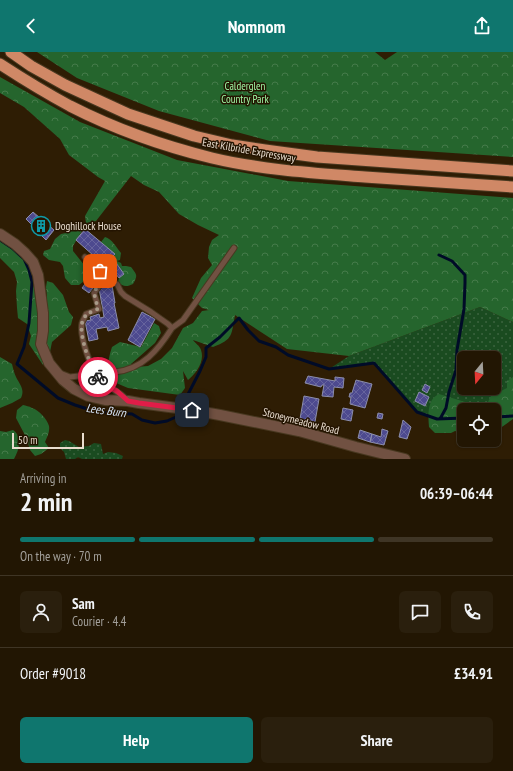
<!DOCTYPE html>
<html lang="en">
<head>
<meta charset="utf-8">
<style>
  body { margin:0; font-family:"PT Sans Narrow",sans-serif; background:#2a1f0d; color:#f1f3f6; height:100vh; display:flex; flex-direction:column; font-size:15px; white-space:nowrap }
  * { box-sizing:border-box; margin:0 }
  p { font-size:13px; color:#a29f9a }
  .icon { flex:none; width:22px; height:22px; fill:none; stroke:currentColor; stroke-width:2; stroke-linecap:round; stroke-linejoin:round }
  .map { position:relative; height:407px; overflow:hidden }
  .details { display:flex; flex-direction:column; background:#221603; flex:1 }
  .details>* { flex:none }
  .needle { width:26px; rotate:198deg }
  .fabs { position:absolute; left:457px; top:299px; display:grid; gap:8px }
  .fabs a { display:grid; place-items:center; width:44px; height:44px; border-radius:6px; background:#221603; box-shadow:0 1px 3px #0004,0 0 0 1px #3f3525; font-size:20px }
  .scale { position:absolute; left:12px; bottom:10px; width:72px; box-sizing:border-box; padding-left:4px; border:2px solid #e9ddcf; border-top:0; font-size:11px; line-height:14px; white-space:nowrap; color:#e9ddcf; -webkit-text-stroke:3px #241400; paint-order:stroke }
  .pin { position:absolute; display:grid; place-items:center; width:34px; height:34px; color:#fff; margin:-17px; border-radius:8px; box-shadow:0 2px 6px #0006 }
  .courier { position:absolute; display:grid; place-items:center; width:40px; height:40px; margin:-20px; border:3px solid #e11d48; border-radius:50%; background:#fff; color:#222; box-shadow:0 1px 5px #0007 }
  .headline em { font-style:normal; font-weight:800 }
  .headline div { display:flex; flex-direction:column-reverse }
  .headline { display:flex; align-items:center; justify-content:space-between; height:68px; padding:0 20px }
  h1 { font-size:26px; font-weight:800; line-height:30px }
  .bar { display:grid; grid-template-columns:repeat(4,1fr); gap:6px 4px; align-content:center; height:48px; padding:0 20px }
  .bar i { height:5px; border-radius:3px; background:#3f3525 }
  .bar .active { background:#0f766e }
  .bar p { grid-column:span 4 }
  .line { display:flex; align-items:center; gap:10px; padding:0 20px; border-top:1px solid #3f3525 }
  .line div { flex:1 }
  .round { display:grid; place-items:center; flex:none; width:42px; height:42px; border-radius:6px; background:#2a1f0d }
  .button { display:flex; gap:8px; margin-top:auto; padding:8px 20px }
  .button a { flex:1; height:46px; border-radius:6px; background:#0f766e; color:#fff; font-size:16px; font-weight:800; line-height:46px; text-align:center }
  .button a+a { background:#2a1f0d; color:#f1f3f6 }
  header { display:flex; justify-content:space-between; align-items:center; height:52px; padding:0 20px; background:#0f766e; color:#fff; font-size:18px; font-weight:800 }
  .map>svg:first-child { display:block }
  .grass { fill:url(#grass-dots); fill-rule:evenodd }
  .forest { fill:url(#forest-crowns) }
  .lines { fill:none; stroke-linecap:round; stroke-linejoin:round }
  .stream { stroke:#000b27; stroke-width:3 }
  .building { fill:url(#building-cross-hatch); stroke:#8b8dac }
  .service-casing { stroke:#483820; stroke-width:7 }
  .minor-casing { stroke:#483820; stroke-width:12 }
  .trunk-casing { stroke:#483820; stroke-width:13 }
  .service { stroke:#715142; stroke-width:5 }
  .minor { stroke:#715142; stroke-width:10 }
  .trunk { stroke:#d08866; stroke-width:11 }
  .done { stroke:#a89a88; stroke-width:4; stroke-dasharray:0 7.2 }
  .route { stroke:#e11d48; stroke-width:5 }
  .labels { text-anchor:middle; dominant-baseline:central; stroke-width:3; stroke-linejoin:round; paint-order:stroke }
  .park-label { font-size:11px; fill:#a1f8a6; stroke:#241400 }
  .street-label { font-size:11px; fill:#e9ddcf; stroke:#241400 }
  .poi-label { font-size:11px; fill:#e9ddcf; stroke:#241400; text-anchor:start }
  .water-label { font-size:12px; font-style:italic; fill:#d4e2f3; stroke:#241400 }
</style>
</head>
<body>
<header><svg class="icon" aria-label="back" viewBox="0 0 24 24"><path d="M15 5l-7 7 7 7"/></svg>Nomnom<svg class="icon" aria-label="share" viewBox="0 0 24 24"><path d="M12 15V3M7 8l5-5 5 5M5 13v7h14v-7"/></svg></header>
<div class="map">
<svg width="513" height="407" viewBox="0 0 513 407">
  <defs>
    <pattern id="grass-dots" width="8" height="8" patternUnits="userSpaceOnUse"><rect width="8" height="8" fill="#1a4b20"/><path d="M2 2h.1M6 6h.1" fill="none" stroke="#3b643f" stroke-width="1.8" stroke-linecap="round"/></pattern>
    <pattern id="forest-crowns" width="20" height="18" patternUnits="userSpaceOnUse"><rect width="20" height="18" fill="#25652d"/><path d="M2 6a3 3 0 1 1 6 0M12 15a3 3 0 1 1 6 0" fill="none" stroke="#457b4a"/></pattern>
    <pattern id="building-cross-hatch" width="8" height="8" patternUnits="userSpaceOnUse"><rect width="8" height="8" fill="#4d4a8f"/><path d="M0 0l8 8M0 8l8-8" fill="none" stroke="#67649e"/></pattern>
  </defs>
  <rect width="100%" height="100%" fill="#2e1d04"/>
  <path class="grass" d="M480 255 513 270V364L494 358H464L437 367 417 360 374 311 329 317 349 304ZM464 306H494V336H464Z
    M65 388 69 389 79 395 89 394 94 391 101 392 103 402 108 400 116 401 123 404 122 407H82L78 405 75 407H66L64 400 60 396V391Z"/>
  <path class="forest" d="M37 0H375L385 8 397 0H513V105L270 89 159 59 77 26Z
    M0 25 80 70 177 108 288 129 513 146V270L480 255 349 304 287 297 235 263C231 283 234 287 213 295L193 288C195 291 200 294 201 298 205 310 196 321 188 328L183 319 185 336 180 343 128 336 109 328C107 316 108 307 112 295L120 290 141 295 154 271 159 274 161 281 155 291 131 312 136 315 148 314 161 307 172 296 183 276 193 271 202 259 209 258 202 256 192 246 201 226 212 213 208 206 209 195 212 188 219 183 198 173 179 162 159 140 144 133 131 124 96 169 86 171 85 164 105 129 98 125 69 103 60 87 24 55 0 41Z
    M81 174 83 177 73 194V199L85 214V224L84 229 79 233H71L65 226 63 214 60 210 49 208 43 203 44 199 50 197 55 187 61 182 66 181 74 175Z
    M105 185C112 187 116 195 121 201L120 208 117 209 121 211 122 214H126L131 215C137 223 138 223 133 232 127 235 123 235 118 230L119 226 124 222 114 208 112 210 111 207 114 202 101 190Z
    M0 186 14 196 29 214 32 230 38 248 44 250 47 244 46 235 47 229 53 231 63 243 69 260 73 265 71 273 52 290 50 300 43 313 29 292 31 284 27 272 18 266 17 256 16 239 17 230 14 220 0 206Z
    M0 305 12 312C13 316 14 321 16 325 20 333 25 337 21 346L12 351 0 356Z
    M513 325V367L499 377 494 379V358H464V381L455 379 451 381H435L429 375C428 364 427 347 439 342L475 353 488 350 491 344 507 336V329Z
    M23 353C26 354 29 354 32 356 39 358 47 367 49 374 50 380 47 385 45 390L49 396 41 402 35 404 30 398 27 387 16 366 17 358Z
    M13 378C23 385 19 398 14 407H0V379L6 380Z"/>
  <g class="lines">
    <path class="stream" d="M0 188 12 196 24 207 29 218 32 230 29 271 24 295 17 312 58 346 75 353 97 360 132 362 142 368 155 371 167 369 176 365 179 359
      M439 203 452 209 465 223V231L464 257 457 298 456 318 449 340 446 356 440 367
      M182 354 200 319 206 305V296L220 285 239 266 248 278 259 289 276 295 288 303 329 317 374 311 417 360 437 367 464 366
      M494 365 513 364"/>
  </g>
  <path class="building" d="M33 160 54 178 46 188 39 181 37 183 34 180 35 178 31 174 32 173 26 167Z
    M85 177 115 202 107 210 105 209 103 212 76 188Z
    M114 208 124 222 119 226 108 212Z
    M92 223 99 229 89 241 82 236Z
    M112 233 115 251H114L119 276 108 279 107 275 96 277 98 287 89 289 85 269 91 268 90 265 99 262 100 266 104 265 99 236Z
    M142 260 155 267 140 295 128 288Z
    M308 324 335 329V325L344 326 343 336 334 335 333 345 322 344 324 333H322L321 335 305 331Z
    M356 328 372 332 365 356 350 352 351 345H349L350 341H352Z
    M425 332 430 335 427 341 422 338Z
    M419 340 429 345 425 354 415 349Z
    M304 344 319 347 315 370 300 367Z
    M343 356 353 358 351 369 341 367Z
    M378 361 383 362 382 367 377 366Z
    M403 368 411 375 407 387 399 385Z
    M382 377 388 379 384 393 370 390 372 382 381 385Z
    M360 378 372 382 370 390 358 386Z"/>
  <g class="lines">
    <defs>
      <path id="service" d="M85 205C96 212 100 216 103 229L94 241 99 257 86 262C85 265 83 268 82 271 79 284 91 317 99 327 105 333 111 335 117 340 121 342 124 345 127 348
        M103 229H108L117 232 121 240 125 244 151 260 168 272 172 276 183 268 234 196
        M93 318C96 319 99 320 102 321 106 321 111 321 115 320 143 317 158 298 172 276
        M60 321 70 325 87 323 94 320"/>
      <path id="minor" d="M0 182 15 192 25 201 33 210 38 223 43 261V279L41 292 49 311 63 328 74 337 88 344 105 348 128 349 139 351 192 358 220 363 299 379 356 395 405 407"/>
      <path id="trunk" d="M11 0 31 14 65 33 128 62 194 84 232 93 265 98 317 105 513 119
        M0 12C23 27 46 41 70 54 115 77 163 94 212 106 262 118 314 121 365 125 414 128 464 132 513 135"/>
    </defs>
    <use href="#service" class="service-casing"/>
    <use href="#minor" class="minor-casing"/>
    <use href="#trunk" class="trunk-casing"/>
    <use href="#service" class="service"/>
    <use href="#minor" class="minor"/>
    <use href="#trunk" class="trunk"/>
  </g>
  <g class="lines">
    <path class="done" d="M98 325C90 315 79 283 82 271 83 268 85 265 86 262L98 257 94 241 97 235 103 229 100 219"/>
    <path class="route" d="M98 325 107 334 117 339 128 349 139 351 192 358"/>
  </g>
  <defs>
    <symbol id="building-ring" viewBox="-11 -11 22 22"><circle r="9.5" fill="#241400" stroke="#0f9aa8" stroke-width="1.5"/><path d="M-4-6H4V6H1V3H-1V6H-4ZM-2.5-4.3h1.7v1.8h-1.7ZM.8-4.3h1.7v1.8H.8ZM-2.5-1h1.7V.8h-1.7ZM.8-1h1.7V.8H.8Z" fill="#0f9aa8"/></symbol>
  </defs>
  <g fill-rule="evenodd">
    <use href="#building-ring" x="30" y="163" width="22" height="22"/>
  </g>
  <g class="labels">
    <g class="park-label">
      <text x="245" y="34">Calderglen<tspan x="245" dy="13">Country Park</tspan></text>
    </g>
    <g class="street-label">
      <text transform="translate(249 98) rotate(10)">East Kilbride Expressway</text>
      <text transform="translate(301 369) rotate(14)">Stoneymeadow Road</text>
    </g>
    <g class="poi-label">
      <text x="55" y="174">Doghillock House</text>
    </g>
    <g class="water-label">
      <text transform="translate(106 358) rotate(8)">Lees Burn</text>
    </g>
  </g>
</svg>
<div class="fabs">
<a><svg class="needle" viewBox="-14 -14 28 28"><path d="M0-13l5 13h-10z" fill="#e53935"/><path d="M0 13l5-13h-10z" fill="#a29f9a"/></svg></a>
<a><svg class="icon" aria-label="locate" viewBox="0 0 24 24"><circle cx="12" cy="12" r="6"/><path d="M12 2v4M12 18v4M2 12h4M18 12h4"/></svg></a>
</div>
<div class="scale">50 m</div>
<div class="pin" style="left:100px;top:219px;background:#ea580c"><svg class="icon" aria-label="bag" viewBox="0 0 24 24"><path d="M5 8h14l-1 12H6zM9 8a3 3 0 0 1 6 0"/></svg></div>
<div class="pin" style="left:192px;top:358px;background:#1f2937"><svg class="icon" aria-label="home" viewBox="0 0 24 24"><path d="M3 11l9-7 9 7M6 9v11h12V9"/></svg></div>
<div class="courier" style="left:98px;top:325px"><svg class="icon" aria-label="bike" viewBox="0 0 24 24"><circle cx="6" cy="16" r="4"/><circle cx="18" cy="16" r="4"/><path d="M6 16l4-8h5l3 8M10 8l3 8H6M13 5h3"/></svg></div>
</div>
<section class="details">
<div class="headline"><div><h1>2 min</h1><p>Arriving in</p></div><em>06:39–06:44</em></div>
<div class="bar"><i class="active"></i><i class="active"></i><i class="active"></i><i></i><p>On the way · 70 m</p></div>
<div class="line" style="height:72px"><a class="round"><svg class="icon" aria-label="person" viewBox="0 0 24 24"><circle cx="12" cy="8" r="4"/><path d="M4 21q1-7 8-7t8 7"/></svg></a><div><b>Sam</b><p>Courier · 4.4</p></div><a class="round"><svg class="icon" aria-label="chat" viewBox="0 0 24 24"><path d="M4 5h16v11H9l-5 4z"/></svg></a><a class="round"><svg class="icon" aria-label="phone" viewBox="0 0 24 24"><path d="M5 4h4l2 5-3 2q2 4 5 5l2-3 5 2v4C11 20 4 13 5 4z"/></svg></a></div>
<div class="line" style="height:52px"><div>Order #9018</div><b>£34.91</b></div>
<div class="button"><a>Help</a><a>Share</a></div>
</section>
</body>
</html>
